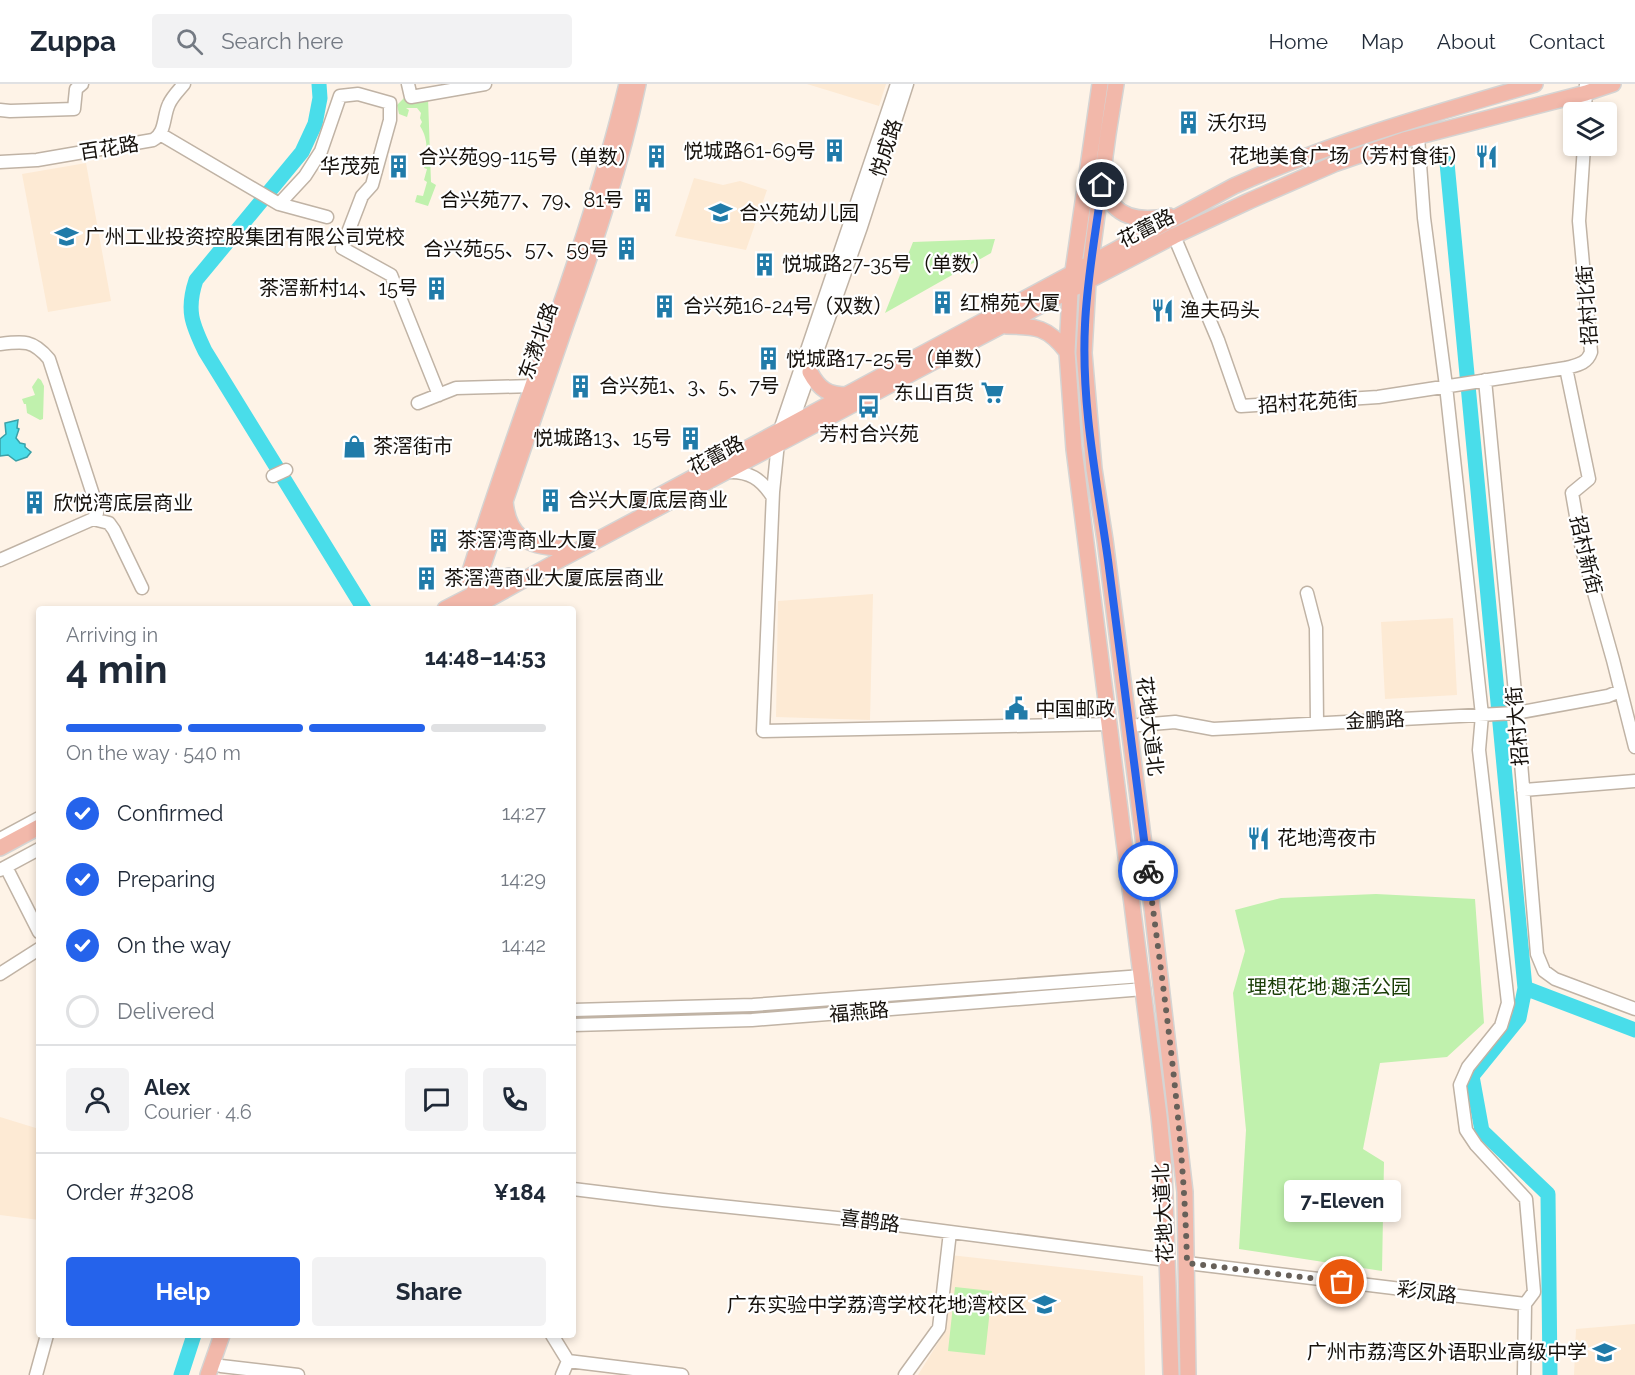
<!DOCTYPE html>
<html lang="en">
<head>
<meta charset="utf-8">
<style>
  body { margin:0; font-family:Raleway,"Noto Sans SC",sans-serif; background:#f2f2f3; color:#1f2937; height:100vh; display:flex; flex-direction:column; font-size:22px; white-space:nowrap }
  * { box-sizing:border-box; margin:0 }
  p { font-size:20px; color:#747a83 }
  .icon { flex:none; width:33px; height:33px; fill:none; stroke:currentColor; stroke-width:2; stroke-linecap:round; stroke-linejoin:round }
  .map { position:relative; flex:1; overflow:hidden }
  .panel { position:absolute; left:36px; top:522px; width:540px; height:732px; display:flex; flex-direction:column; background:#fff; border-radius:6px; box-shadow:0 3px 9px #0003 }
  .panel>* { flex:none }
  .tools { position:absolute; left:1563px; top:18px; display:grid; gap:12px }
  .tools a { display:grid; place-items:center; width:54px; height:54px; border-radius:6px; background:#fff; box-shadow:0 3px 9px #0003; font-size:30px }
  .pin { position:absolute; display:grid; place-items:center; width:51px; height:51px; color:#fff; margin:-26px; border:3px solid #fff; border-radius:50%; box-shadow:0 2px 6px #0007 }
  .courier { position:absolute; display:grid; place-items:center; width:60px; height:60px; margin:-30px; border:4px solid #2563eb; border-radius:50%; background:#fff; color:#222; box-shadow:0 2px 8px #0007 }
  .bubble { position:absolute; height:42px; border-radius:6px; background:#fff; box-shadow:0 3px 9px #0003; font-size:20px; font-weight:700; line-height:42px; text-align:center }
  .head em { font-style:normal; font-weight:700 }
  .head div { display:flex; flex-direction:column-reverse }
  .head { display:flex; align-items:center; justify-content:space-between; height:102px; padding:0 30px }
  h1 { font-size:39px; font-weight:700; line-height:45px }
  .bar { display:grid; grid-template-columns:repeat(4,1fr); gap:9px 6px; align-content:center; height:72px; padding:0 30px }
  .bar i { height:8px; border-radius:4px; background:#e0e1e3 }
  .bar .selected { background:#2563eb }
  .bar p { grid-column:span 4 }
  .line { display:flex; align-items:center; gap:15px; padding:0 30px; border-top:2px solid #e0e1e3 }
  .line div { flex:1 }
  .round { display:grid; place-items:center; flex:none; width:63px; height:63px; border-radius:6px; background:#f2f2f3 }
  ol { padding:0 30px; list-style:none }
  li { display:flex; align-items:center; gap:18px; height:66px }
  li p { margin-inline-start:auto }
  li .icon { padding:6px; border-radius:50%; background:#2563eb; color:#fff; stroke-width:4 }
  li:last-child { color:#747a83 }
  li i { width:33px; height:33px; border:3px solid #e0e1e3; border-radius:50% }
  .cta { display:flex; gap:12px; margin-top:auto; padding:12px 30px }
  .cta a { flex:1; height:69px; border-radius:6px; background:#2563eb; color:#fff; font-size:24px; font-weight:700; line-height:69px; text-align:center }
  .cta a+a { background:#f2f2f3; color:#1f2937 }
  header { display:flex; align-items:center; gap:36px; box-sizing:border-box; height:84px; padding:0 30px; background:#fff; border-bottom:2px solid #e0e1e3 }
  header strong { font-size:28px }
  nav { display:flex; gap:33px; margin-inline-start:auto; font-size:21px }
  .search { width:420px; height:54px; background:#f2f2f3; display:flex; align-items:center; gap:15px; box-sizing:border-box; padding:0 21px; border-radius:6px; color:#747a83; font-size:22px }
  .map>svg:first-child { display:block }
  .built { fill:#fdead4 }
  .green { fill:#c0f1ad }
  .water { fill:#49ddea; stroke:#3aa0a7; stroke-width:1.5 }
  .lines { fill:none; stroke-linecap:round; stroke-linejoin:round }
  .river { stroke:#49ddea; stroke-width:15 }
  .minor-casing { stroke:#c0b3a5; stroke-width:15 }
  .major-casing { stroke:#d5d4d3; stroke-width:18 }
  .minor { stroke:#fff; stroke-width:12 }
  .major { stroke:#f2b8aa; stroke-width:15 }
  .done { stroke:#676059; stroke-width:6; stroke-dasharray:0 10.8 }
  .route { stroke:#2563eb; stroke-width:8 }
  .labels { text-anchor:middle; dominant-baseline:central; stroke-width:4.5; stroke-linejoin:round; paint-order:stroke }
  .poi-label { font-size:20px; fill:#16110c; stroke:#fff; text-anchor:start }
  .street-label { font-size:20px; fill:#16110c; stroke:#fff }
  .park-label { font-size:20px; fill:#1a3e06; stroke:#fff }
</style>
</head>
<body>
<header>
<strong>Zuppa</strong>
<div class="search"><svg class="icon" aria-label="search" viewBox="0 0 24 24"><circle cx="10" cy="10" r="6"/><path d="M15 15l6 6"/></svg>Search here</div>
<nav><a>Home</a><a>Map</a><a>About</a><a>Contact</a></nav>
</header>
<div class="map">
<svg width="1635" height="1291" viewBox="0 0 1635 1291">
  <rect width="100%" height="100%" fill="#fef3e7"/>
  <path class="built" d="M807 0H886L879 22Z
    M86 79 111 217 48 228 22 90Z
    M694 94 723 101 740 97 767 106 746 166 675 152Z
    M873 510 870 636 776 633 778 517Z
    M1453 534 1457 611 1385 615 1381 538Z
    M0 1033 39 1045V1136L0 1131Z
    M950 1171 1143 1192 1145 1291H918L944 1249Z
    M1635 1240V1291H1574L1576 1245Z"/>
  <path class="green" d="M404 14H428L431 98 436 101 428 122 415 118 417 111 423 112 427 98 424 96 427 85 424 84C428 69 428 54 420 42L422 38 420 34 421 29 417 24H406L409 26 407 33 399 30 397 21Z
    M995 155 991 169 885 229 913 158Z
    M38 294 41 296 44 302 43 335 40 336 27 329 26 320H24L22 315 35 311 32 303Z
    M1376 810 1475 815 1484 939 1447 973 1380 979 1363 1065 1384 1078 1382 1187 1239 1165 1246 1046 1233 909 1245 867 1235 826 1281 814Z
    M955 1203 992 1207 985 1271 948 1267Z"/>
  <path class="water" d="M18 336 17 344 19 345 16 354 20 359 25 360V363L31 368 27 373 16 377 8 371 0 372V355L6 350 5 339Z"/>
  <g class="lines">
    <path class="river" d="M319 0 320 14 315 40 302 68 196 196C186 226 192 240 205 267L364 525
      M1447 79 1525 904 1519 934 1472 992 1482 1047 1548 1110 1550 1291
      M1525 904 1635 946
      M181 1291 194 1251"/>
    <defs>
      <path id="minor" d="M408 0 411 13 485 0
        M897 0 779 349 773 408 763 647 1110 640
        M0 26 10 27 74 25 76 5 82 0
        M1585 28 1586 0
        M160 50 279 120 327 133
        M1418 53 1424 134 1446 302 1482 631 1479 666 1508 919 1501 942 1468 983 1460 1001 1466 1046 1476 1061 1526 1115 1534 1208 1525 1220
        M0 78 37 76 153 56C166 49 163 32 169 20 172 13 179 6 184 0
        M279 120 305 92 321 67 340 12 358 10 390 19V36L372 101 362 112 342 164 391 191 439 311
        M1174 152 1218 256 1241 322 1378 313 1566 284C1577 281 1587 280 1591 268L1579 137 1584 62
        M0 260C24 257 33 256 49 275L97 423V429L93 435 0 476
        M1566 284 1589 395 1572 409 1582 466 1613 576 1635 663
        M1485 296 1516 619 1537 870 1544 887 1555 895 1635 925
        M418 319 456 304 534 302
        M790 344 861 143 907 0
        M728 388C749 387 761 395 772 412
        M273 392 286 386
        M93 435 109 439 114 446 142 504
        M1307 509 1316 544 1317 639
        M1128 642 1175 638 1213 645 1516 629 1608 612 1620 607
        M1523 706 1635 697
        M0 755 39 734
        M6 783 39 848
        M0 786 39 765
        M0 890 39 865
        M573 926 753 921 1142 892
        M573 941 752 936 1144 905
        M573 1105 663 1116 866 1137 1167 1176
        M1187 1179 1525 1220 1524 1291
        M552 1251 568 1277 682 1291
        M221 1282 298 1291
        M36 1291 47 1251
        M562 1291 568 1277
        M905 1291 939 1244 950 1148"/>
      <path id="major" d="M1100 0 1070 208 1067 268 1074 365 1159 1032 1164 1083 1171 1291
        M1116 0 1108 50 1088 198 1084 269 1094 385 1105 456 1151 815 1185 1108 1188 1291
        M1102 101C1106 107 1109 116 1114 122 1128 137 1150 136 1169 132
        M1006 242C1036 242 1048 243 1067 268
        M810 288C819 305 828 311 847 311
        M505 417C508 453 528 463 561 464
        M642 421 1234 102C1331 58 1433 30 1535 0
        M468 494C519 328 587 168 627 0
        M471 516C502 424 534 332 566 240 594 162 621 82 638 0
        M445 525 509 492
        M471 525 554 479 963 262 1174 152 1249 117 1334 80 1404 56 1586 9 1613 0
        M0 764 39 743
        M208 1291 222 1251"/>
    </defs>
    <use href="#minor" class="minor-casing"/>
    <use href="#major" class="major-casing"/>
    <use href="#minor" class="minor"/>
    <use href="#major" class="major"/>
  </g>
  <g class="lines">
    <path class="done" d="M1148 787C1165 917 1184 1048 1187 1179L1342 1198"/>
    <path class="route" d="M1102 101C1096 147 1087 194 1085 241 1081 320 1097 398 1108 476 1121 580 1134 684 1148 787"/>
  </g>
  <defs>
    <symbol id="building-bare" viewBox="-9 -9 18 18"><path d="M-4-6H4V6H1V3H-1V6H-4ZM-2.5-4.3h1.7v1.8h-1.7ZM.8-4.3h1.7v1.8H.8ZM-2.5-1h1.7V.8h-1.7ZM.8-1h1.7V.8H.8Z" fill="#207ba9" stroke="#fff" stroke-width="2.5" paint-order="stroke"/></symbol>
    <symbol id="restaurant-bare" viewBox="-9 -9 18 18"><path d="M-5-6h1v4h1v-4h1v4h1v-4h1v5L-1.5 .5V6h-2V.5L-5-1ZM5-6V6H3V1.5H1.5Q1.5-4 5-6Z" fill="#207ba9" stroke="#fff" stroke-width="2.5" paint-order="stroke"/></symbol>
    <symbol id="school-bare" viewBox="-9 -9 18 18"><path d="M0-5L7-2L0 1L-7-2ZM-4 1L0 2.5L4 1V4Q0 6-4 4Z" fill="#207ba9" stroke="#fff" stroke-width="2.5" paint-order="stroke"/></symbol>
    <symbol id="supermarket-bare" viewBox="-9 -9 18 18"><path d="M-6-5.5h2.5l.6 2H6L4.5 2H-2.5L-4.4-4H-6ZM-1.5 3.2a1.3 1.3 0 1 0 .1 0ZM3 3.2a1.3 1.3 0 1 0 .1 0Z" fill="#207ba9" stroke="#fff" stroke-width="2.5" paint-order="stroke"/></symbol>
    <symbol id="bus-bare" viewBox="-9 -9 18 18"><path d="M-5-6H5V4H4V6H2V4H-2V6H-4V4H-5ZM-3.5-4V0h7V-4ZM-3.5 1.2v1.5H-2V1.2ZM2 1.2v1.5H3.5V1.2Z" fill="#207ba9" stroke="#fff" stroke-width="2.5" paint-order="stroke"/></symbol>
    <symbol id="shop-bare" viewBox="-9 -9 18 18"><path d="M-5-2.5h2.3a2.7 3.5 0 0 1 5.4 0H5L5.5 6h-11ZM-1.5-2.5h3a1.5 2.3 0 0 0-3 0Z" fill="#207ba9" stroke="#fff" stroke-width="2.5" paint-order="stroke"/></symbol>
    <symbol id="civic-bare" viewBox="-9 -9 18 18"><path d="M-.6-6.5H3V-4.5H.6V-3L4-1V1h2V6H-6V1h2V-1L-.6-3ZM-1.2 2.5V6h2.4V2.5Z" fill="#207ba9" stroke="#fff" stroke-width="2.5" paint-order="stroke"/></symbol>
  </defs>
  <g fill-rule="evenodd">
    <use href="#building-bare" x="1172" y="22" width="33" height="33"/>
    <use href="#building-bare" x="818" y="50" width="33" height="33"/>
    <use href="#restaurant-bare" x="1470" y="56" width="33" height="33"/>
    <use href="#building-bare" x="640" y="56" width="33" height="33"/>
    <use href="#building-bare" x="382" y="66" width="33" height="33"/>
    <use href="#building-bare" x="626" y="100" width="33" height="33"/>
    <use href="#school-bare" x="704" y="112" width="33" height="33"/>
    <use href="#school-bare" x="50" y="136" width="33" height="33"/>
    <use href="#building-bare" x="610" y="148" width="33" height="33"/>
    <use href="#building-bare" x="748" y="164" width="33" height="33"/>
    <use href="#building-bare" x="420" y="188" width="33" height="33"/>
    <use href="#building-bare" x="926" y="202" width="33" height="33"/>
    <use href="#building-bare" x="648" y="206" width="33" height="33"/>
    <use href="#restaurant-bare" x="1146" y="210" width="33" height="33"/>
    <use href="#building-bare" x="752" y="258" width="33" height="33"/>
    <use href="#building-bare" x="564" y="286" width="33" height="33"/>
    <use href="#supermarket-bare" x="976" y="292" width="33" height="33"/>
    <use href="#bus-bare" x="852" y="306" width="33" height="33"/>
    <use href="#building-bare" x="674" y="338" width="33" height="33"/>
    <use href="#shop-bare" x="338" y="346" width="33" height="33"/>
    <use href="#building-bare" x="534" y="400" width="33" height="33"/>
    <use href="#building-bare" x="18" y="402" width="33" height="33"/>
    <use href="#building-bare" x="422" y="440" width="33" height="33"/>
    <use href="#building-bare" x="410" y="478" width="33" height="33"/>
    <use href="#civic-bare" x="1000" y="608" width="33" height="33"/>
    <use href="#restaurant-bare" x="1242" y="738" width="33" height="33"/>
    <use href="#school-bare" x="1028" y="1204" width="33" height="33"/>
    <use href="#school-bare" x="1588" y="1252" width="33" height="33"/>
  </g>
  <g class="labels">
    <g class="poi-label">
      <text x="1207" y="39">沃尔玛</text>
      <text x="816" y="67" text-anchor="end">悦城路61-69号</text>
      <text x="1469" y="72" text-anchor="end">花地美食广场（芳村食街）</text>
      <text x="638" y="73" text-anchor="end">合兴苑99-115号（单数）</text>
      <text x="380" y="82" text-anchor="end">华茂苑</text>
      <text x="624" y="116" text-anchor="end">合兴苑77、79、81号</text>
      <text x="739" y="129">合兴苑幼儿园</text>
      <text x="85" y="153">广州工业投资控股集团有限公司党校</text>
      <text x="609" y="165" text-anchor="end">合兴苑55、57、59号</text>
      <text x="782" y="180">悦城路27-35号（单数）</text>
      <text x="418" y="204" text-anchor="end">茶滘新村14、15号</text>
      <text x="960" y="219">红棉苑大厦</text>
      <text x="683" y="222">合兴苑16-24号（双数）</text>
      <text x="1180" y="226">渔夫码头</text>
      <text x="786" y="275">悦城路17-25号（单数）</text>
      <text x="599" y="302">合兴苑1、3、5、7号</text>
      <text x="974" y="309" text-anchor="end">东山百货</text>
      <text x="869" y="350" text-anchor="middle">芳村合兴苑</text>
      <text x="672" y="354" text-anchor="end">悦城路13、15号</text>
      <text x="373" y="362">茶滘街市</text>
      <text x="568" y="416">合兴大厦底层商业</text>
      <text x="53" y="419">欣悦湾底层商业</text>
      <text x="457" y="456">茶滘湾商业大厦</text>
      <text x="444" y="494">茶滘湾商业大厦底层商业</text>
      <text x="1035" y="625">中国邮政</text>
      <text x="1277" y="754">花地湾夜市</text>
      <text x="1027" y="1221" text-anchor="end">广东实验中学荔湾学校花地湾校区</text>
      <text x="1587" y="1268" text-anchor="end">广州市荔湾区外语职业高级中学</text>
    </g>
    <g class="street-label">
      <text transform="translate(109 64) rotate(-9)">百花路</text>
      <text transform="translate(886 64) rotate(-72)">悦成路</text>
      <text transform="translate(1146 144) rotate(-27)">花蕾路</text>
      <text transform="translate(1587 221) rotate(-94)">招村北街</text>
      <text transform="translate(538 257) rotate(-71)">东漖北路</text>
      <text transform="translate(1308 318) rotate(-4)">招村花苑街</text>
      <text transform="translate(716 371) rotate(-28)">花蕾路</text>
      <text transform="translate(1586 471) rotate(77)">招村新街</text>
      <text transform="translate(1375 636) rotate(-3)">金鹏路</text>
      <text transform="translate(1150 642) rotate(83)">花地大道北</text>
      <text transform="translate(1517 642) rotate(-95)">招村大街</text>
      <text transform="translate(859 928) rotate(-5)">福燕路</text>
      <text transform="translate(1163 1129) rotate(-93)">花地大道北</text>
      <text transform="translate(870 1137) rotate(7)">喜鹊路</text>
      <text transform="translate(1427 1208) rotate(7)">彩凤路</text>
    </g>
    <g class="park-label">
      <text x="1329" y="903">理想花地·趣活公园</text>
    </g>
  </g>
</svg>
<div class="tools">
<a><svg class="icon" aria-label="layers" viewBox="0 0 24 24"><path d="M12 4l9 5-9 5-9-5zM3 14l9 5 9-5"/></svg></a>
</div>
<div class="pin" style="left:1342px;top:1198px;background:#ea580c"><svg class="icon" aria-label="bag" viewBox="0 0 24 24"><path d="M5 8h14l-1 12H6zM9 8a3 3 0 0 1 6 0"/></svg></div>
<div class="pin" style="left:1102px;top:101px;background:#1f2937"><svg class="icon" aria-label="home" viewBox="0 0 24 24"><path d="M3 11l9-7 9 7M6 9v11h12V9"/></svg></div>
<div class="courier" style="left:1148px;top:787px"><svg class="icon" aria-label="bike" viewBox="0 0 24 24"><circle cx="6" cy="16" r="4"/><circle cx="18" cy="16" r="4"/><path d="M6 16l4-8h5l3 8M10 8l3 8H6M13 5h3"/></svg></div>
<div class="bubble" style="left:1284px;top:1096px;width:117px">7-Eleven</div>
<section class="panel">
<div class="head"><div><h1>4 min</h1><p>Arriving in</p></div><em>14:48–14:53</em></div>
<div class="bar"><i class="selected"></i><i class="selected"></i><i class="selected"></i><i></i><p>On the way · 540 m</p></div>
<ol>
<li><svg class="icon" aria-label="check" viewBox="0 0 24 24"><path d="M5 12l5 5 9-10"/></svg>Confirmed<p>14:27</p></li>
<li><svg class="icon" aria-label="check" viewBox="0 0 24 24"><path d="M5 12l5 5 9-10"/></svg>Preparing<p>14:29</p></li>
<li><svg class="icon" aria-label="check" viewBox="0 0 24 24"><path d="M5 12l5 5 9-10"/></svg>On the way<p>14:42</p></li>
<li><i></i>Delivered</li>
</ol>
<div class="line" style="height:108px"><a class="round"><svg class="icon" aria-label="person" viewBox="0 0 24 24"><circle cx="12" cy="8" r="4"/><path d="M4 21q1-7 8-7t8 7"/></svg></a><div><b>Alex</b><p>Courier · 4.6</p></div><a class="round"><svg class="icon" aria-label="chat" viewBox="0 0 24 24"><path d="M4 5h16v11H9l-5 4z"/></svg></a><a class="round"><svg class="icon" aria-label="phone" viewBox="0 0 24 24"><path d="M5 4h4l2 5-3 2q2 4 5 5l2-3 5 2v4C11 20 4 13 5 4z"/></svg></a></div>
<div class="line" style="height:78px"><div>Order #3208</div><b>¥184</b></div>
<div class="cta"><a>Help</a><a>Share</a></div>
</section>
</div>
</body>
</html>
